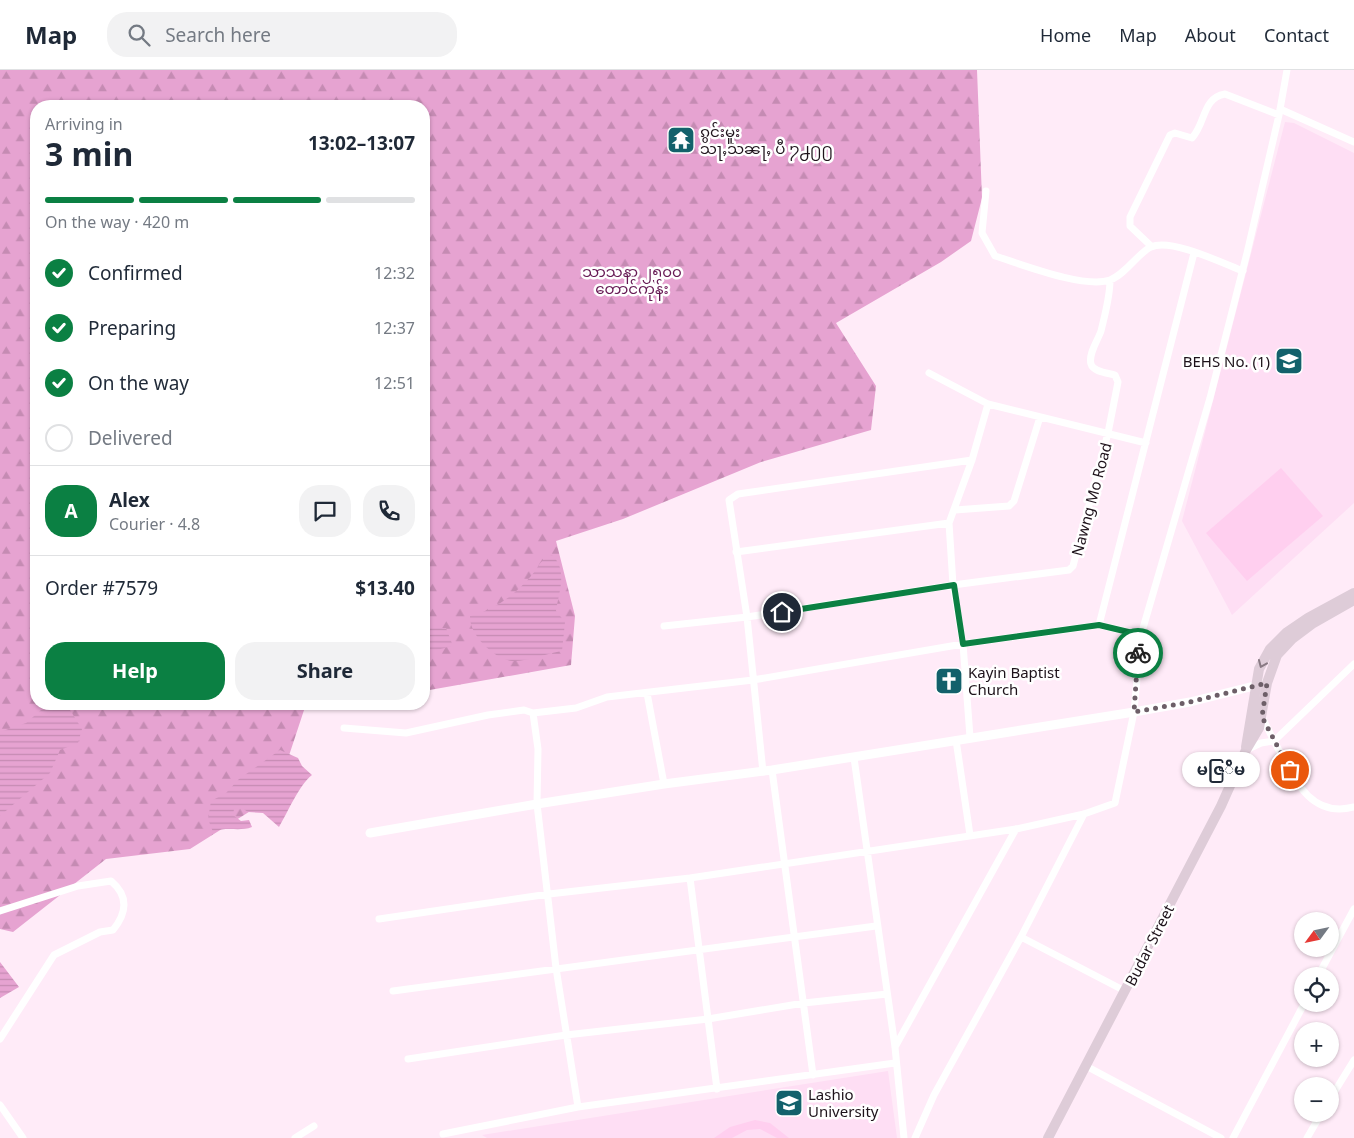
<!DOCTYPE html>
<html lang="en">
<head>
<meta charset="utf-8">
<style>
  body { margin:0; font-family:"Noto Sans","Noto Sans Myanmar",sans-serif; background:#f2f2f3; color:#1f2937; height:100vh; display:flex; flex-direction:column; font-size:19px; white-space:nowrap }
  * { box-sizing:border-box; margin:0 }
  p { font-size:16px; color:#747a83 }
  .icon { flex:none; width:28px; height:28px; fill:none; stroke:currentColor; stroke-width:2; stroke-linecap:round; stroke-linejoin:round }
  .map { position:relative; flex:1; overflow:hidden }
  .sheet { position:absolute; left:30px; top:30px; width:400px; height:610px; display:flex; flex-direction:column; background:#fff; border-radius:20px; box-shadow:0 1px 4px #0004 }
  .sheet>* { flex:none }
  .needle { width:32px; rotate:237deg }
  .buttons { position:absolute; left:1294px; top:842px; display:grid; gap:10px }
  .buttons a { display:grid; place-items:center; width:45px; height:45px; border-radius:50%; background:#fff; box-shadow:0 1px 4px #0004; font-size:25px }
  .pin { position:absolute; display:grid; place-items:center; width:42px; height:42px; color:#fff; margin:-21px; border:2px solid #fff; border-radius:50%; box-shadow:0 1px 5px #0007 }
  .courier { position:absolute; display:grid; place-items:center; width:50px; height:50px; margin:-25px; border:4px solid #0b8043; border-radius:50%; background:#fff; color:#222; box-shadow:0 1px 6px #0007 }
  .bubble { position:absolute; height:35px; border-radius:18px; background:#fff; box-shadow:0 1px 4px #0004; font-size:16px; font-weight:700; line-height:35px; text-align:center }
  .headline em { font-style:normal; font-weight:700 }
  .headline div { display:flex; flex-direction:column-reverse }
  .headline { display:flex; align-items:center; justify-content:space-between; height:85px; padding:0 15px }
  h1 { font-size:32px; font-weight:700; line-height:38px }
  .bar { display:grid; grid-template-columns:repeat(4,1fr); gap:8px 5px; align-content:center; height:60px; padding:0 15px }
  .bar i { height:6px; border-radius:4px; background:#e0e1e3 }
  .bar .on { background:#0b8043 }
  .bar p { grid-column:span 4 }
  .line { display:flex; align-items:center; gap:12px; padding:0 15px; border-top:1px solid #e0e1e3 }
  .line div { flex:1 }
  .round { display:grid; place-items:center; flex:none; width:52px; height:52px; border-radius:20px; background:#f2f2f3 }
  ol { padding:0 15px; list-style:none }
  li { display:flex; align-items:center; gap:15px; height:55px }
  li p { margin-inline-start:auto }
  li .icon { padding:5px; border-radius:50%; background:#0b8043; color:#fff; stroke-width:4 }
  li:last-child { color:#747a83 }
  li i { width:28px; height:28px; border:2px solid #e0e1e3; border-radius:50% }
  .primary-button { display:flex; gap:10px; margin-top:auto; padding:10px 15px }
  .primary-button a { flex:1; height:58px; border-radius:20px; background:#0b8043; color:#fff; font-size:20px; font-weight:700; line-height:58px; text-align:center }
  .primary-button a+a { background:#f2f2f3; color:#1f2937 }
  header { display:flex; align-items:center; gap:30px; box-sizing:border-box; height:70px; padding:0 25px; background:#fff; border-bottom:1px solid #e0e1e3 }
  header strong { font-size:24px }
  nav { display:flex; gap:28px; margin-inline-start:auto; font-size:18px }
  .search { width:350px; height:45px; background:#f2f2f3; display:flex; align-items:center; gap:12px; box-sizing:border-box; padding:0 18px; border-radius:20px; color:#747a83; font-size:19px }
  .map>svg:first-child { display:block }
  .built { fill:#fedef4 }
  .grass { fill:#ffcfef }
  .forest { fill:url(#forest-firs) }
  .water { fill:url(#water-rules) }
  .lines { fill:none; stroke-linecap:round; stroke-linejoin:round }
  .minor { stroke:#fff; stroke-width:7 }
  .tertiary { stroke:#fff; stroke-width:9 }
  .secondary { stroke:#deccd8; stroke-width:10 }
  .oneway { stroke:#887983 }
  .done { stroke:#6d5f68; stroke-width:5; stroke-dasharray:0 9 }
  .route { stroke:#0b8043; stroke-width:6 }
  .labels { text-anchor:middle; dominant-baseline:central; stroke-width:5; stroke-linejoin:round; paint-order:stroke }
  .poi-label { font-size:15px; fill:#1e131b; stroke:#fff; text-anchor:start }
  .park-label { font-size:15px; fill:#661954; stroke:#fff }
  .street-label { font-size:15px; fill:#1e131b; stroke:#fff }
</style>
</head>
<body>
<header>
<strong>Map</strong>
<div class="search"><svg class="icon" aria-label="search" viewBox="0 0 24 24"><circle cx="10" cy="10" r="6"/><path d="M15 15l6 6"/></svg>Search here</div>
<nav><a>Home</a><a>Map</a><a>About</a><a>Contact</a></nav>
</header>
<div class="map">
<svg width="1354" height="1068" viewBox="0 0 1354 1068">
  <defs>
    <pattern id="forest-firs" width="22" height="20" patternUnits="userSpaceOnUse" patternTransform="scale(1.25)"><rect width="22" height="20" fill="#e6a3d1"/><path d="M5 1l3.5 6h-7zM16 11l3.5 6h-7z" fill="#c58bb3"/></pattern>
    <pattern id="water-rules" width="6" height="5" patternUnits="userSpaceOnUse" patternTransform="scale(1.25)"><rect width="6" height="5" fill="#e6a3d1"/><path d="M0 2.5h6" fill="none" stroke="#c58bb3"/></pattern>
  </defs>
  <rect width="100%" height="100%" fill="#ffebf8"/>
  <path class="built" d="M1285 52 1294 53 1354 83V433L1232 545 1182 451Z
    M888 1001 897 1068H487L482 1065Z"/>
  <path class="grass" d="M1281 398 1323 446 1247 511 1206 463Z
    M755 1050 770 1053 789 1068H777L760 1059 747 1060 732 1068H714L730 1057Z"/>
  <path class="forest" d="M0 0H977L982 128 971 171 941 192 836 253 876 316 871 360 761 392 623 449 556 471 575 546 571 595 424 621V36H36V634H306L276 725 190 779 106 789 13 862 0 859Z"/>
  <path class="water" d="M552 485C568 500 559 521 556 541L565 552 562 581C549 583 525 592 512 591 494 589 469 565 470 546 494 540 515 525 531 506 540 496 538 491 552 485Z
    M424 558H446L453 576 424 583Z
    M48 634H63L70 640 82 659 78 673 60 680 50 703 0 746V662L26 653Z
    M280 680 298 688 302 696 312 705C299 715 288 742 279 757L263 743 248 742 242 738 234 739 233 745 241 751 249 750 252 757C239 762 227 756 213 762L208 749 211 731 226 723 239 709Z
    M0 892 19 917 0 928Z"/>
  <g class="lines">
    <path class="minor" d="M1280 39 1354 72
      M986 121 982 163 995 186C1021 194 1084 219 1110 210 1126 204 1139 182 1151 177 1171 168 1222 193 1243 201
      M1151 176 1130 156V147L1170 65 1175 63 1192 68C1206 53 1202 28 1225 24L1279 45
      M929 303 988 334 1146 373
      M955 440 1009 436 1014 431 1040 347
      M736 482 949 453
      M1099 555 1141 565
      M664 556 747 547 953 515 1069 500 1073 496 1108 363 1118 312 1115 305C1108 303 1093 302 1091 294 1088 284 1098 270 1101 261 1105 244 1110 227 1110 210
      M1354 594 1274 671C1292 704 1308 749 1354 737
      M647 623 664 714
      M533 643 538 679 537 734 556 898 578 1037 895 993
      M344 658 406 663 488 645 524 640 533 643 576 638 607 627 753 610 963 574 1099 555 1194 183
      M970 667 963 574 953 515 949 453 972 390 988 334
      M956 670 970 765
      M1246 680 1261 673 1274 671 1262 647
      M854 688 895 977 904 1068
      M772 700 813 1005
      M763 702 747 547 729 430 738 424 972 390
      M690 808 717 1019
      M0 841 78 816 111 811C129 826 127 843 113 860L100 862 54 885 0 969
      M379 849 549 824 690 808 1016 759 1084 744 1115 733 1134 642 1141 565 1210 328 1247 183 1279 45 1287 0
      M1021 867 1125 921
      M1318 906 1354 839
      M393 921 876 856
      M895 977 1016 759
      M408 989 566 965 708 949 804 933 887 924
      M1086 996 1221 1068
      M1330 1029 1354 990
      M0 1035 23 1068
      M443 1064 578 1037
      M295 1068 314 1056
      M915 1068 934 1025 1021 867 1084 744
      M1233 1068 1304 934
      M1307 1068 1321 1044"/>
    <path class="tertiary" d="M370 763 537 734 664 714 772 700 1134 642 1190 632 1262 614"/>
    <path class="secondary" d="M1246 677 1259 599 1270 579 1286 563 1308 548 1354 523
      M1048 1068 1221 736 1246 680 1259 658 1267 613 1277 585 1292 569 1312 554 1354 530"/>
  </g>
  <defs><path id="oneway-chevron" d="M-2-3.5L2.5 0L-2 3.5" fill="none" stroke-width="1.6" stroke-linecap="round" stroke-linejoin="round" transform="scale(1.25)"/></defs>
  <use class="oneway" href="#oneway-chevron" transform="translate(1262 594) rotate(113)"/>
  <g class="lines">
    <path class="done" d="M1138 583 1134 642 1190 632 1267 613 1262 647 1290 700"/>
    <path class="route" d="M782 542 954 515 963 574 1099 555 1141 565 1138 583"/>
  </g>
  <defs>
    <symbol id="temple-square" viewBox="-11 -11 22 22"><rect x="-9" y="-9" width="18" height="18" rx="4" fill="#13616b" stroke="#fff"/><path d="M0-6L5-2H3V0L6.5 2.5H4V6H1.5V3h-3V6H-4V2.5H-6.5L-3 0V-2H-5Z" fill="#fff"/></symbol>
    <symbol id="school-square" viewBox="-11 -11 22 22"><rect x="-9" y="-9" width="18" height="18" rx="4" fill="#13616b" stroke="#fff"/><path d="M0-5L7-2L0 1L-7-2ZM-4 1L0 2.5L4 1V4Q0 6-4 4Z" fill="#fff"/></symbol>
    <symbol id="church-square" viewBox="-11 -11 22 22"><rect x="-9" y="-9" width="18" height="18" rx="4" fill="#13616b" stroke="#fff"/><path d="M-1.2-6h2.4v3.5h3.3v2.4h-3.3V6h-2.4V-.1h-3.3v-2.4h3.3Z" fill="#fff"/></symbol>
    <symbol id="university-square" viewBox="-11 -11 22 22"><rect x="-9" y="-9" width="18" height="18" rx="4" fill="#13616b" stroke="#fff"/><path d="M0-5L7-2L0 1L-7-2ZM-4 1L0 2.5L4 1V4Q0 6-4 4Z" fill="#fff"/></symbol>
  </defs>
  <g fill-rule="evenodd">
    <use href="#temple-square" x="665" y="54" width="32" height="32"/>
    <use href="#school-square" x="1273" y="275" width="32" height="32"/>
    <use href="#church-square" x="933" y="595" width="32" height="32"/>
    <use href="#university-square" x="773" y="1017" width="32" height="32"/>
  </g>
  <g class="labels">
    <g class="poi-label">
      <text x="700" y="61">ၵွင်းမူး<tspan x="700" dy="17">သႃႇသၼႃႇ ပီ ႒႕႐႐</tspan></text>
      <text x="1270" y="291" text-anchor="end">BEHS No. (1)</text>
      <text x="968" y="602">Kayin Baptist<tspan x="968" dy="17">Church</tspan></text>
      <text x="808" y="1024">Lashio<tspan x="808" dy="17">University</tspan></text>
    </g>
    <g class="park-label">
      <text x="632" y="201">သာသနာ ၂၅၀၀<tspan x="632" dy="17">တောင်ကုန်း</tspan></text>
    </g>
    <g class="street-label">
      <text transform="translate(1091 429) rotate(-75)">Nawng Mo Road</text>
      <text transform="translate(1149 875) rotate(-63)">Budar Street</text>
    </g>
  </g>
</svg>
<div class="buttons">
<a><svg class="needle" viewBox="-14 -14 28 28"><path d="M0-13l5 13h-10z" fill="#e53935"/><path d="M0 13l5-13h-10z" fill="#747a83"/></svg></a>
<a><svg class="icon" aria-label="locate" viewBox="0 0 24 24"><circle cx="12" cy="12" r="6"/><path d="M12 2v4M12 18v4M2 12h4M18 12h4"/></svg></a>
<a>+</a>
<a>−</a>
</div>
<div class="pin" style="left:1290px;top:700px;background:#ea580c"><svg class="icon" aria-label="bag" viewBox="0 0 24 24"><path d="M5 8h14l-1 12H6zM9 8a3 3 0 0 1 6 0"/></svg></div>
<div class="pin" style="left:782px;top:542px;background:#1f2937"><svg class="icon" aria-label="home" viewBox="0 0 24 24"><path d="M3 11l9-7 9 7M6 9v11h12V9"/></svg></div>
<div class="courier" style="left:1138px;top:583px"><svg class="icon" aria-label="bike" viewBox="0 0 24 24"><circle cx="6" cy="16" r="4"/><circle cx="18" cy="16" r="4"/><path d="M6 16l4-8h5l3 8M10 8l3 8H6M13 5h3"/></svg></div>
<div class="bubble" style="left:1182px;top:682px;width:78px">မဇြ်ိမ</div>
<section class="sheet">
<div class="headline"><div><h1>3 min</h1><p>Arriving in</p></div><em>13:02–13:07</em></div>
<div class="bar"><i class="on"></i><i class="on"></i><i class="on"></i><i></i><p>On the way · 420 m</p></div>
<ol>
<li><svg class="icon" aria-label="check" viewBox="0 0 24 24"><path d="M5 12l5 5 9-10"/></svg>Confirmed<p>12:32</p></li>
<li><svg class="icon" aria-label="check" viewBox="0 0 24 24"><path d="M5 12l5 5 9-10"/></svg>Preparing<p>12:37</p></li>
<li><svg class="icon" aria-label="check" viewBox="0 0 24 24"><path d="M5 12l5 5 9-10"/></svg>On the way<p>12:51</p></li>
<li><i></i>Delivered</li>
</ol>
<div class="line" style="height:90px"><b class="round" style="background:#0b8043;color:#fff">A</b><div><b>Alex</b><p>Courier · 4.8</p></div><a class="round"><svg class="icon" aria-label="chat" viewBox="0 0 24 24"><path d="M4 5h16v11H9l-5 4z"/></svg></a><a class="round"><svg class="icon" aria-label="phone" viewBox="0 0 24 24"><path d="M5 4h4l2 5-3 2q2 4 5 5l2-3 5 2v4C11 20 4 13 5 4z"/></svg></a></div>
<div class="line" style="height:65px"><div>Order #7579</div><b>$13.40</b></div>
<div class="primary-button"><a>Help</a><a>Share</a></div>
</section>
</div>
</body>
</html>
